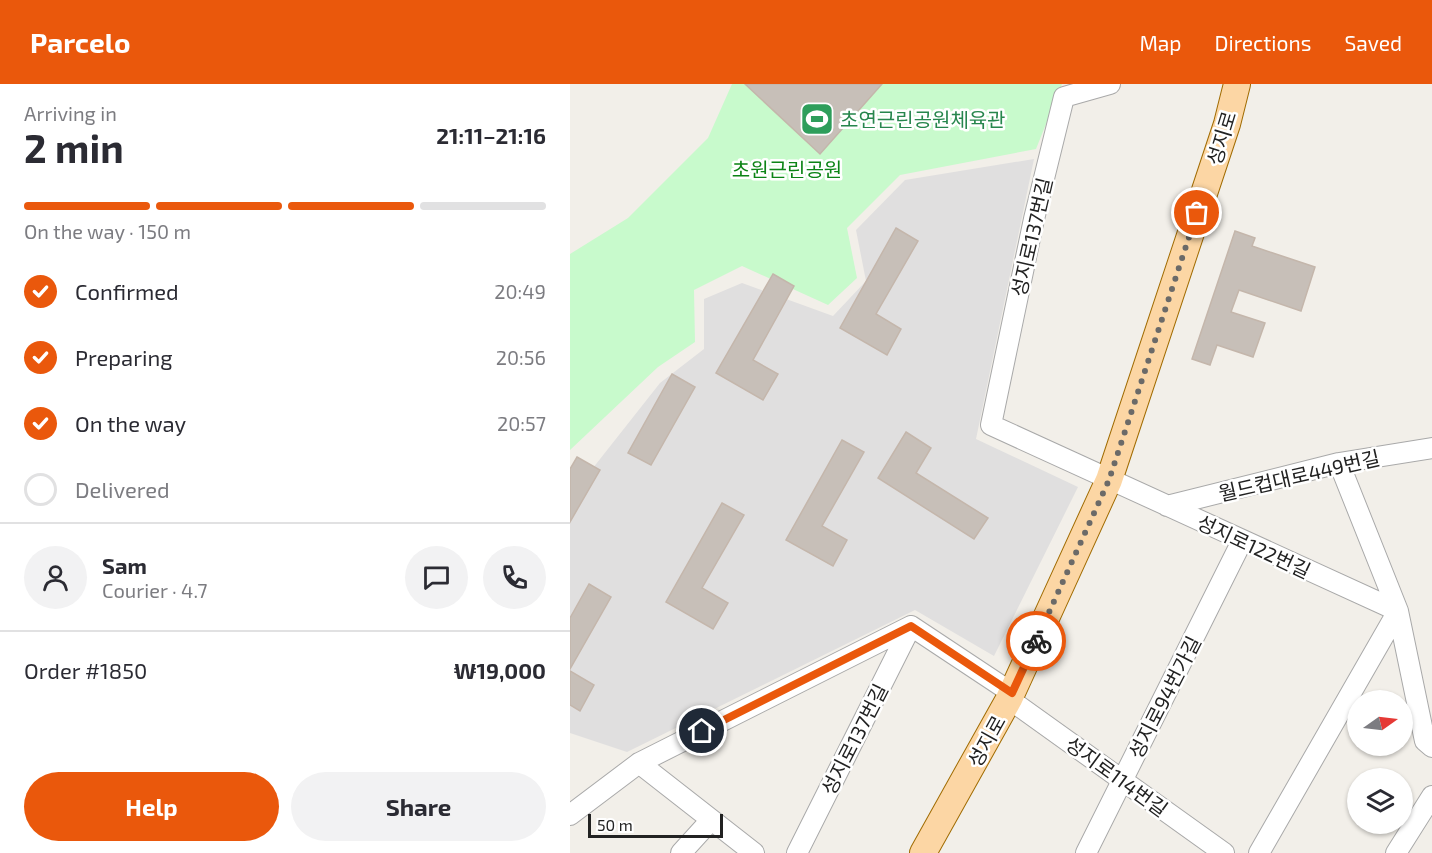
<!DOCTYPE html>
<html lang="en">
<head>
<meta charset="utf-8">
<style>
  body { margin:0; font-family:"Exo 2","Noto Sans KR",sans-serif; background:#f2f2f3; color:#2b2b33; height:100vh; display:flex; flex-direction:column; font-size:22px; white-space:nowrap }
  * { box-sizing:border-box; margin:0 }
  p { font-size:20px; color:#7c7c81 }
  .icon { flex:none; width:33px; height:33px; fill:none; stroke:currentColor; stroke-width:2; stroke-linecap:round; stroke-linejoin:round }
  .map { position:relative; flex:1; overflow:hidden }
  .drawer { display:flex; flex-direction:column; background:#fff; width:570px }
  .drawer>* { flex:none }
  .needle { width:39px; rotate:76deg }
  .controls { position:absolute; left:777px; top:606px; display:grid; gap:12px }
  .controls a { display:grid; place-items:center; width:66px; height:66px; border-radius:50%; background:#fff; box-shadow:0 2px 4px #0004; font-size:30px }
  .scale { position:absolute; left:18px; bottom:15px; width:135px; box-sizing:border-box; padding-left:6px; border:3px solid #222; border-top:0; font-size:16px; line-height:21px; white-space:nowrap; color:#222; -webkit-text-stroke:4px #fff; paint-order:stroke }
  .pin { position:absolute; display:grid; place-items:center; width:51px; height:51px; color:#fff; margin:-26px; border:3px solid #fff; border-radius:50%; box-shadow:0 2px 6px #0007 }
  .courier { position:absolute; display:grid; place-items:center; width:60px; height:60px; margin:-30px; border:4px solid #ea580c; border-radius:50%; background:#fff; color:#222; box-shadow:0 2px 8px #0007 }
  .headline em { font-style:normal; font-weight:700 }
  .headline div { display:flex; flex-direction:column-reverse }
  .headline { display:flex; align-items:center; justify-content:space-between; height:102px; padding:0 24px }
  h1 { font-size:39px; font-weight:700; line-height:45px }
  .bar { display:grid; grid-template-columns:repeat(4,1fr); gap:9px 6px; align-content:center; height:72px; padding:0 24px }
  .bar i { height:8px; border-radius:4px; background:#e1e1e2 }
  .bar .active { background:#ea580c }
  .bar p { grid-column:span 4 }
  .line { display:flex; align-items:center; gap:15px; padding:0 24px; border-top:2px solid #e1e1e2 }
  .line div { flex:1 }
  .round { display:grid; place-items:center; flex:none; width:63px; height:63px; border-radius:32px; background:#f2f2f3 }
  ol { padding:0 24px; list-style:none }
  li { display:flex; align-items:center; gap:18px; height:66px }
  li p { margin-inline-start:auto }
  li .icon { padding:6px; border-radius:50%; background:#ea580c; color:#fff; stroke-width:4 }
  li:last-child { color:#7c7c81 }
  li i { width:33px; height:33px; border:3px solid #e1e1e2; border-radius:50% }
  .primary-button { display:flex; gap:12px; margin-top:auto; padding:12px 24px }
  .primary-button a { flex:1; height:69px; border-radius:36px; background:#ea580c; color:#fff; font-size:24px; font-weight:700; line-height:69px; text-align:center }
  .primary-button a+a { background:#f2f2f3; color:#2b2b33 }
  header { display:flex; align-items:center; gap:36px; box-sizing:border-box; height:84px; padding:0 30px; background:#ea580c; color:#fff }
  header strong { font-size:28px }
  nav { display:flex; gap:33px; margin-inline-start:auto; font-size:21px }
  main { display:flex; flex:1; min-height:0 }
  .map>svg:first-child { display:block }
  .residential { fill:#e0dfdf }
  .park { fill:#c8facc }
  .building { fill:#c7bfb8; stroke:#c4b6ab; stroke-width:1.5 }
  .lines { fill:none; stroke-linecap:round; stroke-linejoin:round }
  .minor-casing { stroke:#a9a9a9; stroke-width:22 }
  .major-casing { stroke:#a06b00; stroke-width:28 }
  .minor { stroke:#fff; stroke-width:20 }
  .major { stroke:#fcd6a4; stroke-width:26 }
  .done { stroke:#6b6a68; stroke-width:6; stroke-dasharray:0 10.8 }
  .route { stroke:#ea580c; stroke-width:8 }
  .labels { text-anchor:middle; dominant-baseline:central; stroke-width:5; stroke-linejoin:round; paint-order:stroke }
  .leisure-label { font-size:20px; fill:#27864d; stroke:#fff; text-anchor:start }
  .street-label { font-size:20px; fill:#222; stroke:#fff }
  .park-label { font-size:20px; fill:#0c8416; stroke:#fff }
</style>
</head>
<body>
<header>
<strong>Parcelo</strong>
<nav><a>Map</a><a>Directions</a><a>Saved</a></nav>
</header>
<main>
<section class="drawer">
<div class="headline"><div><h1>2 min</h1><p>Arriving in</p></div><em>21:11–21:16</em></div>
<div class="bar"><i class="active"></i><i class="active"></i><i class="active"></i><i></i><p>On the way · 150 m</p></div>
<ol>
<li><svg class="icon" aria-label="check" viewBox="0 0 24 24"><path d="M5 12l5 5 9-10"/></svg>Confirmed<p>20:49</p></li>
<li><svg class="icon" aria-label="check" viewBox="0 0 24 24"><path d="M5 12l5 5 9-10"/></svg>Preparing<p>20:56</p></li>
<li><svg class="icon" aria-label="check" viewBox="0 0 24 24"><path d="M5 12l5 5 9-10"/></svg>On the way<p>20:57</p></li>
<li><i></i>Delivered</li>
</ol>
<div class="line" style="height:108px"><a class="round"><svg class="icon" aria-label="person" viewBox="0 0 24 24"><circle cx="12" cy="8" r="4"/><path d="M4 21q1-7 8-7t8 7"/></svg></a><div><b>Sam</b><p>Courier · 4.7</p></div><a class="round"><svg class="icon" aria-label="chat" viewBox="0 0 24 24"><path d="M4 5h16v11H9l-5 4z"/></svg></a><a class="round"><svg class="icon" aria-label="phone" viewBox="0 0 24 24"><path d="M5 4h4l2 5-3 2q2 4 5 5l2-3 5 2v4C11 20 4 13 5 4z"/></svg></a></div>
<div class="line" style="height:78px"><div>Order #1850</div><b>₩19,000</b></div>
<div class="primary-button"><a>Help</a><a>Share</a></div>
</section>
<div class="map">
<svg width="862" height="769" viewBox="0 0 862 769">
  <rect width="100%" height="100%" fill="#f2efe9"/>
  <path class="residential" d="M464 75 406 355 508 403 424 572 345 526 57 668 0 649V405L19 389 90 299 134 265V215L172 199 263 232 296 197 286 146 335 96Z"/>
  <path class="park" d="M162 0H492L466 65 330 91 277 144 287 194 258 221 172 182 124 206 125 258 88 283 0 366V170L58 134 138 54Z"/>
  <path class="building" d="M175 0H312L250 70Z
    M326 144 348 157 306 230 331 245 317 271 270 244Z
    M665 147 685 154 682 162 745 183 731 227 669 206 661 228 695 239 683 273 647 261 640 281 622 275Z
    M203 190 224 202 183 276 208 290 193 316 146 289Z
    M102 290 125 303 81 381 58 369Z
    M336 348 361 364 346 389 418 434 404 455 308 394Z
    M272 356 294 368 252 442 277 456 263 482 216 456Z
    M7 373 30 386 0 438V385Z
    M152 419 174 431 132 504 158 519 143 545 96 518Z
    M19 500 41 513 0 585V534Z
    M0 587 24 601 10 627 0 621Z"/>
  <g class="lines">
    <defs>
      <path id="minor" d="M540 0 494 13 464 135 421 341 828 527
        M769 379 828 527 855 657 862 663
        M597 422 769 379 862 364
        M341 542 442 609
        M439 615 654 769
        M69 679 184 769
        M0 731 69 679 341 542
        M111 769 141 736
        M227 769 341 542
        M516 769 672 457
        M689 769 828 527
        M826 769 862 712"/>
      <path id="major" d="M353 769 439 615 539 396 657 40 667 0"/>
    </defs>
    <use href="#minor" class="minor-casing"/>
    <use href="#major" class="major-casing"/>
    <use href="#minor" class="minor"/>
    <use href="#major" class="major"/>
  </g>
  <g class="lines">
    <path class="done" d="M466 557 539 396 627 129"/>
    <path class="route" d="M132 647 341 542 442 609 466 557"/>
  </g>
  <defs>
    <symbol id="stadium-square" viewBox="-11 -11 22 22"><rect x="-9" y="-9" width="18" height="18" rx="4" fill="#2e9e5b" stroke="#fff"/><path d="M0-5a6.5 5 0 1 0 0 10a6.5 5 0 1 0 0-10ZM-3.5-1.8h7v3.6h-7Z" fill="#fff"/></symbol>
  </defs>
  <g fill-rule="evenodd">
    <use href="#stadium-square" x="228" y="16" width="38" height="38"/>
  </g>
  <g class="labels">
    <g class="leisure-label">
      <text x="270" y="35">초연근린공원체육관</text>
    </g>
    <g class="street-label">
      <text transform="translate(651 54) rotate(-73)">성지로</text>
      <text transform="translate(461 153) rotate(-77)">성지로137번길</text>
      <text transform="translate(729 391) rotate(-13)">월드컵대로449번길</text>
      <text transform="translate(684 462) rotate(25)">성지로122번길</text>
      <text transform="translate(594 613) rotate(-63)">성지로94번가길</text>
      <text transform="translate(284 655) rotate(-63)">성지로137번길</text>
      <text transform="translate(416 657) rotate(-61)">성지로</text>
      <text transform="translate(547 692) rotate(36)">성지로114번길</text>
    </g>
    <g class="park-label">
      <text x="217" y="85">초원근린공원</text>
    </g>
  </g>
</svg>
<div class="controls">
<a><svg class="needle" viewBox="-14 -14 28 28"><path d="M0-13l5 13h-10z" fill="#e53935"/><path d="M0 13l5-13h-10z" fill="#7c7c81"/></svg></a>
<a><svg class="icon" aria-label="layers" viewBox="0 0 24 24"><path d="M12 4l9 5-9 5-9-5zM3 14l9 5 9-5"/></svg></a>
</div>
<div class="scale">50 m</div>
<div class="pin" style="left:627px;top:129px;background:#ea580c"><svg class="icon" aria-label="bag" viewBox="0 0 24 24"><path d="M5 8h14l-1 12H6zM9 8a3 3 0 0 1 6 0"/></svg></div>
<div class="pin" style="left:132px;top:647px;background:#1f2937"><svg class="icon" aria-label="home" viewBox="0 0 24 24"><path d="M3 11l9-7 9 7M6 9v11h12V9"/></svg></div>
<div class="courier" style="left:466px;top:557px"><svg class="icon" aria-label="bike" viewBox="0 0 24 24"><circle cx="6" cy="16" r="4"/><circle cx="18" cy="16" r="4"/><path d="M6 16l4-8h5l3 8M10 8l3 8H6M13 5h3"/></svg></div>
</div>
</main>
</body>
</html>
